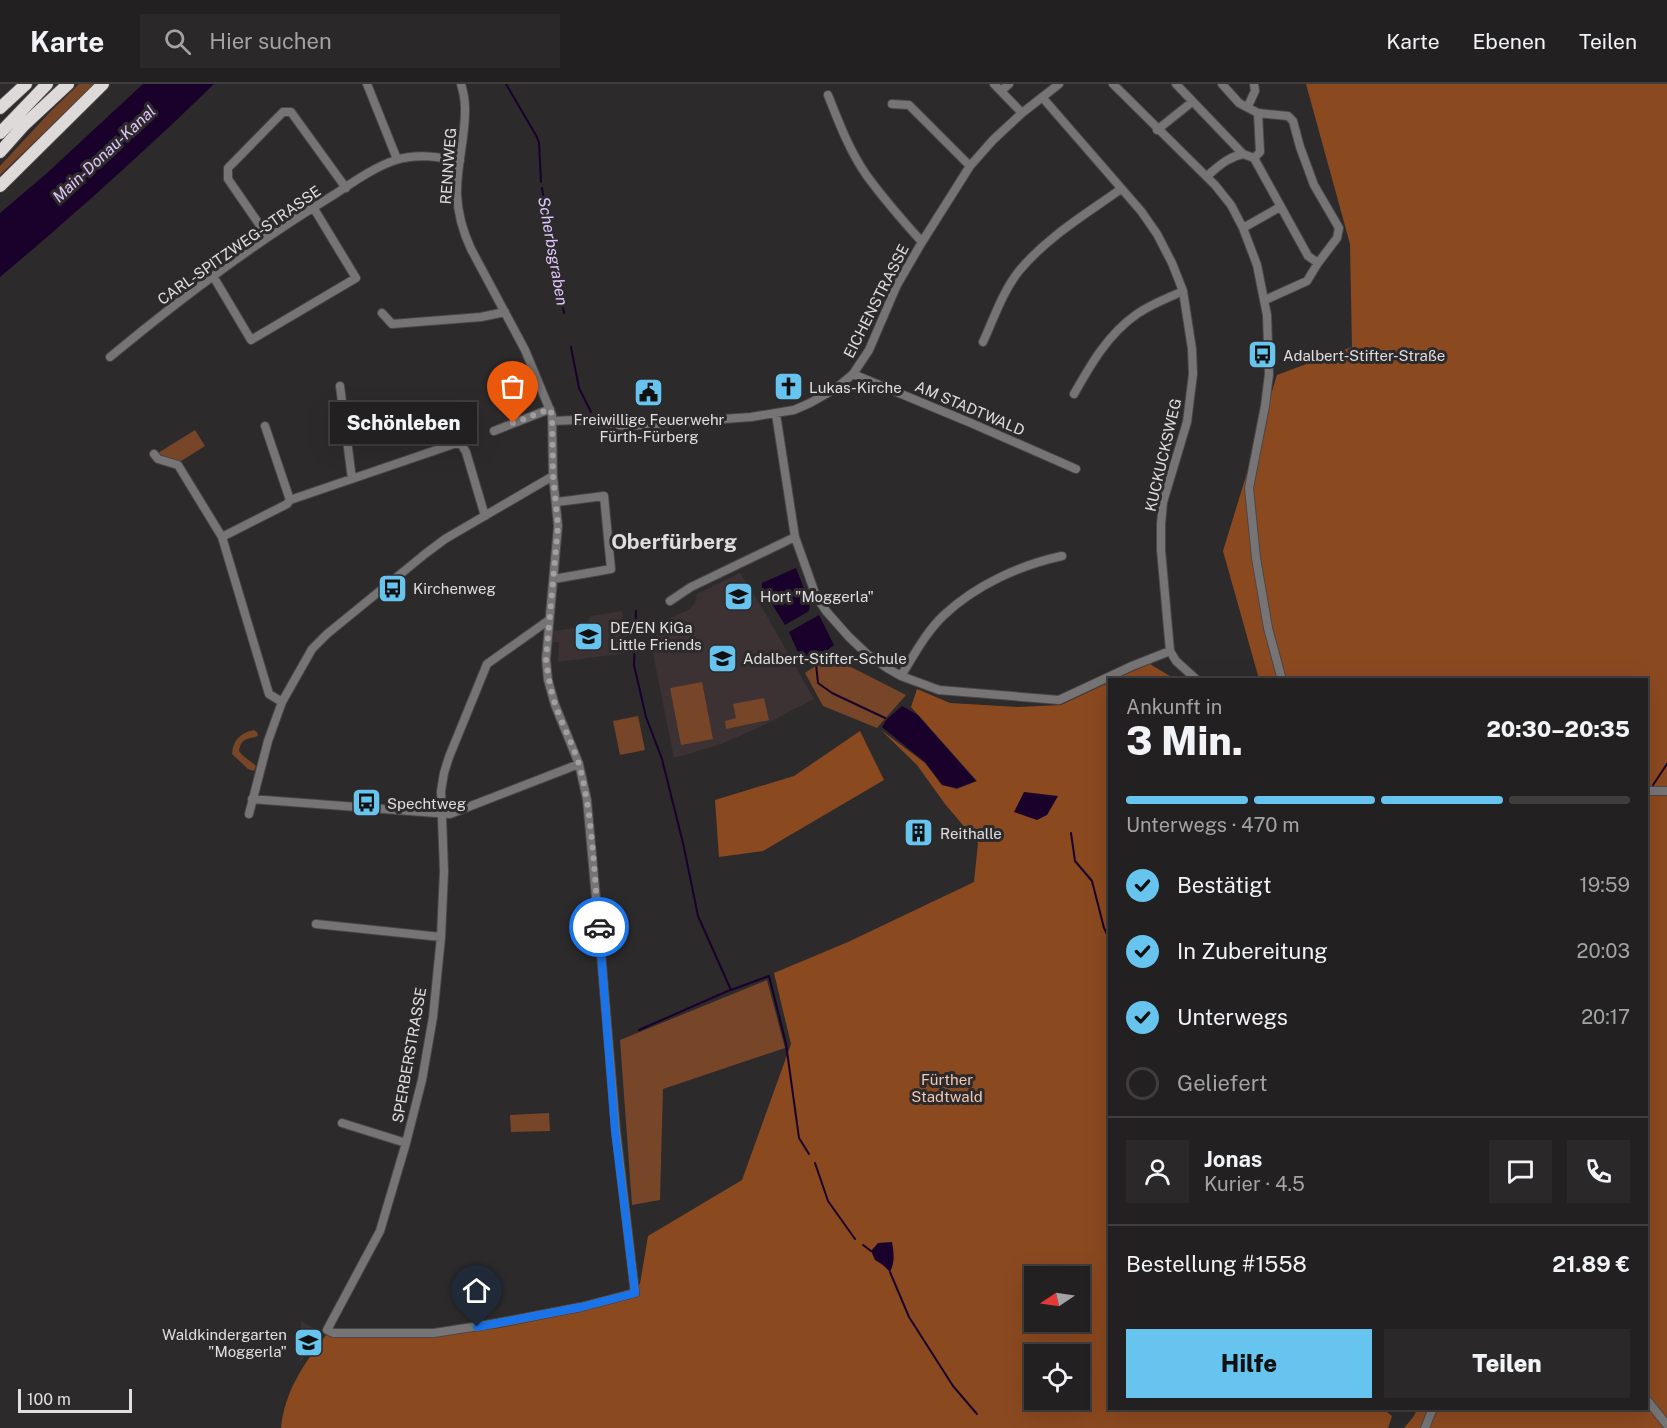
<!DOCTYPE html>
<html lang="de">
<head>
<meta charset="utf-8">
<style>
  body { margin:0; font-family:"Public Sans",sans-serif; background:#2a2829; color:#f1f3f6; height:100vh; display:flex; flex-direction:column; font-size:22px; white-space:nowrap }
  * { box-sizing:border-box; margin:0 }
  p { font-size:20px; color:#a2a3a5 }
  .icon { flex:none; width:33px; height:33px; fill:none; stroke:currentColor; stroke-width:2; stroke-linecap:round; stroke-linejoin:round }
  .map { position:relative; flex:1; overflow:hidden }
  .panel { position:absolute; left:1108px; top:594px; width:540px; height:732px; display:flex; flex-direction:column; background:#222020; border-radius:0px; box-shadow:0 6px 24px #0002,0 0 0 2px #3f3e3e }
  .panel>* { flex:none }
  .needle { width:39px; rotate:257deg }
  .fabs { position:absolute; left:1024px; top:1182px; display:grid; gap:12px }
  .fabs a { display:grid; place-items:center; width:66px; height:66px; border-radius:0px; background:#222020; box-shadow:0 6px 24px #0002,0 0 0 2px #3f3e3e; font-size:30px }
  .scale { position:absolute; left:18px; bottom:15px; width:114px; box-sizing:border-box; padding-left:6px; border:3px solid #e1dedf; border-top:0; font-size:16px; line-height:21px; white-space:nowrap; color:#e1dedf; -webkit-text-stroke:4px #2d2a2b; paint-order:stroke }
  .pin { position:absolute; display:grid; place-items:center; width:51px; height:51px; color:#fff; margin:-62px -26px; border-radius:50% 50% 50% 0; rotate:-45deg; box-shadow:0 0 6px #0007 }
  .pin .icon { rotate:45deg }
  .courier { position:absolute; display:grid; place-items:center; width:60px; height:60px; margin:-30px; border:4px solid #1a73e8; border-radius:50%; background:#fff; color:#222; box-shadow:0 2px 8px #0007 }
  .bubble { position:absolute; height:42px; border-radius:0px; background:#222020; box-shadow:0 6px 24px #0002,0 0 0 2px #3f3e3e; font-size:20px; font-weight:800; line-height:42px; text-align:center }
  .headline em { font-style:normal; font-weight:800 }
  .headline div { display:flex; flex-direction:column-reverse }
  .headline { display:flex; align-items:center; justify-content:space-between; height:102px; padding:0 18px }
  h1 { font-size:39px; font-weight:800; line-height:45px }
  .bar { display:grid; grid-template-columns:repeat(4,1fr); gap:9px 6px; align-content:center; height:72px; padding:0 18px }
  .bar i { height:8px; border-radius:4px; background:#3f3e3e }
  .bar .on { background:#67c4ef }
  .bar p { grid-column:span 4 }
  .line { display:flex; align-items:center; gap:15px; padding:0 18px; border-top:2px solid #3f3e3e }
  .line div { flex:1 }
  .round { display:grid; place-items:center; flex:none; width:63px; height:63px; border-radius:0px; background:#2a2829 }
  ol { padding:0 18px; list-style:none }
  li { display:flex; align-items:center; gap:18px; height:66px }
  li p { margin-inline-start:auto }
  li .icon { padding:6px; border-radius:50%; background:#67c4ef; color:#111; stroke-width:4 }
  li:last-child { color:#a2a3a5 }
  li i { width:33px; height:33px; border:3px solid #3f3e3e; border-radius:50% }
  .action { display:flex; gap:12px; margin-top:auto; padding:12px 18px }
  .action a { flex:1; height:69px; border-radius:0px; background:#67c4ef; color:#111; font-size:24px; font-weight:800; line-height:69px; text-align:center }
  .action a+a { background:#2a2829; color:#f1f3f6 }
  header { display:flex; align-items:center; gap:36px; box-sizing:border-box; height:84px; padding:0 30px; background:#222020; border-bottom:2px solid #3f3e3e }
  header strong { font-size:28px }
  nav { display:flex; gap:33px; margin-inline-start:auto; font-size:21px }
  .search { width:420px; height:54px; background:#2a2829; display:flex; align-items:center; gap:15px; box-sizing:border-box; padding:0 21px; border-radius:0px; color:#a2a3a5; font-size:22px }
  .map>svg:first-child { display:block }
  .built { fill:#3c3234 }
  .green { fill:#774528 }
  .forest { fill:#8b4920; fill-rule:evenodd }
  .water { fill:#1a012c }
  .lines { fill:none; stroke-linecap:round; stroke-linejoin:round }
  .stream { stroke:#1a012c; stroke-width:2 }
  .minor-casing { stroke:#4a4748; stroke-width:10 }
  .highway-casing { stroke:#4a4748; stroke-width:14 }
  .minor { stroke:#767474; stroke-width:8 }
  .highway { stroke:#dfdada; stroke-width:12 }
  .done { stroke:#a29fa0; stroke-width:6; stroke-dasharray:0 10.8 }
  .route { stroke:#1a73e8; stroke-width:8 }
  .labels { text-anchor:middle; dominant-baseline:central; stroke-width:6; stroke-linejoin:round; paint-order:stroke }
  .street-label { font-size:15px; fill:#e1dedf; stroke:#2d2a2b }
  .poi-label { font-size:15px; fill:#e1dedf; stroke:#2d2a2b; text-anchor:start }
  .park-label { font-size:15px; fill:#f1c9b4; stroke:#2d2a2b }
  .water-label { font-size:16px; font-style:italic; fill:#e0c5fc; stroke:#2d2a2b }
  .district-label { font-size:21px; font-weight:bold; fill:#e1dedf; stroke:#2d2a2b }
</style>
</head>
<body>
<header>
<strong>Karte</strong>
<div class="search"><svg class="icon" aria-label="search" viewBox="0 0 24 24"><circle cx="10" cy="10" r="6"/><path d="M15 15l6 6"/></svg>Hier suchen</div>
<nav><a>Karte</a><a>Ebenen</a><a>Teilen</a></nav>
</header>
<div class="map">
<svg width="1667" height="1344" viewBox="0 0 1667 1344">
  <rect width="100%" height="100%" fill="#2d2a2b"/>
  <path class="built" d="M740 489 764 527 814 615 764 641 721 660 674 674 651 559 662 538 690 525 695 519 697 510Z
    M622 527 627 569 558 578 559 558H553L554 547 581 543 582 540 587 541 590 532Z
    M301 1237 322 1249 300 1279Z"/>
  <path class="green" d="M79 0H95L0 91V82L51 27Z
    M195 346 205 362 178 379 161 374 158 369Z
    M834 569 851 583 906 611 877 644 823 622 805 589Z
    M702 598 713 655 681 661 670 604Z
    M764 614 769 636 726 645 725 637 736 634 733 620Z
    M638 632 645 666 620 671 613 637Z
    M254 646 257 648 258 652C246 656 242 653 239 667 244 674 250 676 256 682L254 687 248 685 232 670C233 656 240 649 254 646Z
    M767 896 785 964 663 1005 660 1116 632 1121 620 956Z
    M549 1029 550 1047 511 1048 510 1031Z"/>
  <path class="forest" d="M1306 0H1667V1344H1404L1414 1332 1417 1325 1647 1324V596L1259 595 1223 467 1277 291 1352 263 1350 160Z
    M1150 580 1175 595H1115Z
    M1110 598V1324L1383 1325 1392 1332 1388 1344H281C285 1306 304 1280 326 1251L447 1250 499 1244 583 1227 640 1200 648 1152 742 1096 791 960 774 889 848 858 974 798 978 759 945 720 917 681 881 646 925 679 942 701 957 705 977 697 911 623 917 605 950 619 1018 623 1061 621ZM1035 1192H1080V1238H1035ZM1035 1270H1080V1316H1035Z
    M860 647 884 696 763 767 719 773 715 716 794 692Z"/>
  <path class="water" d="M143 0H214C145 67 74 131 0 193V129L46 90Z
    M796 484 810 520 809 527 785 541 762 504V499Z
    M819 531 834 561 808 581 797 566 789 548Z
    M902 622 918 631 976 697 957 704 942 701 925 678 882 643 887 635Z
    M1024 708 1058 712 1047 731 1037 736 1014 728Z
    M892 1158C894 1170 895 1178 890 1188L883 1181 875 1176 871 1167 878 1159Z"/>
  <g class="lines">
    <path class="stream" d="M506 0 537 53 539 59 541 98
      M542 104 564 229
      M571 263 579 304 591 328
      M636 527 634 581 646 633 662 675 683 759 698 832 731 906 769 892 786 960 799 1054 809 1070
      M816 580 818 599 832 609 885 634
      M1653 701 1667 680
      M1071 749 1075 777 1092 797 1104 844 1110 856
      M639 946 730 906
      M815 1079 828 1117 855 1155
      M863 1161 871 1167
      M890 1188 909 1233 953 1302 977 1330"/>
    <defs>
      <path id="minor" d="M367 0 397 75
        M461 0C463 7 465 15 465 23 466 53 456 82 457 111 458 131 463 148 471 165L525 266 552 331 553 392 558 442 546 575 548 596 555 621 579 680 587 716 601 869 616 1047 635 1209 581 1223 498 1239 434 1249H333L327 1246 380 1147 406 1059 422 996 433 933 441 853 444 787 441 707 444 689 449 673 487 580 549 536
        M994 0 1022 29
        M1113 0 1215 101 1231 121 1243 144 1257 181 1267 231 1269 290 1265 322 1249 404 1256 474 1268 544 1282 596
        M1176 0 1243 70 1254 74 1308 172 1318 179
        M1222 0 1239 19 1258 29 1288 32 1293 37 1300 63 1314 101 1339 144 1337 154 1318 179 1307 197 1265 216
        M1001 7 1009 0
        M828 11C839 39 850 68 867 92 884 115 903 137 922 158
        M1042 13 1141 127 1157 150 1172 179 1183 207 1192 265 1193 290 1187 338 1163 418 1161 440V466L1170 567 1176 577 1197 596
        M892 20 909 21 970 82
        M1248 22 1255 7 1254 0
        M1157 46 1192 18
        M1254 74 1260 68 1258 29
        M1207 92C1219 82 1228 73 1243 70
        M1243 144 1280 123
        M268 153 228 95V84L283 28H291L346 104
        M213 192 251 256 356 194 313 123
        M382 229 392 240 481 233 505 228
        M983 258C994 234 1003 207 1019 187 1047 153 1086 130 1121 105
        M110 273C180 215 254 159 332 112 352 99 374 83 396 76 417 69 439 73 460 77
        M853 290 971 339 1076 385
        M340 302 352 395
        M1074 310C1091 280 1108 250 1137 230 1151 220 1168 214 1183 207
        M776 330 795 453 816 512 826 527 849 553 867 570 887 584 901 592 939 606 1059 616 1132 582 1170 567
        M553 337 575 336 627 342 751 333 794 326 810 319 835 305 853 290 869 266 897 201 922 158 970 82 993 56 1022 29 1059 0
        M265 342 290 416
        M494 347 550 325
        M154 370 158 375 178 381 222 453 269 610 282 618
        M222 453 287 420 290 416 454 360H461L466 368 485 432
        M554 495 611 485 604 412 557 418
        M670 517 691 503 795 453
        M901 592C914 571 926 548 944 531 976 501 1020 481 1062 472
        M1647 707H1667
        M252 715 450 730 579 680
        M249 730 268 657 282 618 312 565 327 550 425 470 445 455 553 392
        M316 840 441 853
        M342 1039 406 1059
        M1647 1316 1667 1341
        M1425 1344 1433 1324"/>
      <path id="highway" d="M0 24 26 0
        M0 49 47 0
        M0 68 24 41 68 0
        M0 102 103 0"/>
    </defs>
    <use href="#minor" class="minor-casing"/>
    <use href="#highway" class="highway-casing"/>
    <use href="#minor" class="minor"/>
    <use href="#highway" class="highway"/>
  </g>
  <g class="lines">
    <path class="done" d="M513 339 550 325 552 331 553 392 558 442 546 575C548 590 550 605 555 620 562 641 574 662 580 684 593 734 594 791 599 843"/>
    <path class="route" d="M477 1243 581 1223 635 1209 615 1047 599 843"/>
  </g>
  <defs>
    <symbol id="bus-square" viewBox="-11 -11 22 22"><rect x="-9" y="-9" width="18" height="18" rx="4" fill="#67c4ef" stroke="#2d2a2b"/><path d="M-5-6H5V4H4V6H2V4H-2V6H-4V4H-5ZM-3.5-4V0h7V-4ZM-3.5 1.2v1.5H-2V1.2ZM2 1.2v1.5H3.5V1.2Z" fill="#111"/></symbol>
    <symbol id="church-square" viewBox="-11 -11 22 22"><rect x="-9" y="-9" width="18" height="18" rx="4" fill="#67c4ef" stroke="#2d2a2b"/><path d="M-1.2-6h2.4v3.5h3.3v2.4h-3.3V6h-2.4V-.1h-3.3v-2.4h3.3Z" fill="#111"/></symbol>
    <symbol id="civic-square" viewBox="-11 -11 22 22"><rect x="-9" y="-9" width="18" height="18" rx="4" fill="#67c4ef" stroke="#2d2a2b"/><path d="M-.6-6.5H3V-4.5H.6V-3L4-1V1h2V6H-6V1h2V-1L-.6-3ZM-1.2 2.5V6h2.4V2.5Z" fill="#111"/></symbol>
    <symbol id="school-square" viewBox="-11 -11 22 22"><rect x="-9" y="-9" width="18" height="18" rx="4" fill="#67c4ef" stroke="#2d2a2b"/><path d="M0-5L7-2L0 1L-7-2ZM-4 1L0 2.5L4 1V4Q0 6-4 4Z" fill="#111"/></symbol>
    <symbol id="building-square" viewBox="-11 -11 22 22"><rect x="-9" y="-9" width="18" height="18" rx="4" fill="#67c4ef" stroke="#2d2a2b"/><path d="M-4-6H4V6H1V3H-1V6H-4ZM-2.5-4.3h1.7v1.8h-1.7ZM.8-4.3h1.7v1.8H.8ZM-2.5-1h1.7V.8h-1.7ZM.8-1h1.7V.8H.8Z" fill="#111"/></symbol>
  </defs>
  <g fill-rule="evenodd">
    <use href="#bus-square" x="1246" y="254" width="33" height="33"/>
    <use href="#church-square" x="772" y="286" width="33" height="33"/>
    <use href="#civic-square" x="632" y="292" width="33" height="33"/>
    <use href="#bus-square" x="376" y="488" width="33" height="33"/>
    <use href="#school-square" x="722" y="496" width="33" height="33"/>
    <use href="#school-square" x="572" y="536" width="33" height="33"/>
    <use href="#school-square" x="706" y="558" width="33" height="33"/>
    <use href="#bus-square" x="350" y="702" width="33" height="33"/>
    <use href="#building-square" x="902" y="732" width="33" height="33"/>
    <use href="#school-square" x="292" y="1242" width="33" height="33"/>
  </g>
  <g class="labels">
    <g class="street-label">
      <text transform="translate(448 82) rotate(-86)">RENNWEG</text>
      <text transform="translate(239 161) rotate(-35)">CARL-SPITZWEG-STRASSE</text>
      <text transform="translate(876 217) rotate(-63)">EICHENSTRASSE</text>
      <text transform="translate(970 324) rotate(23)">AM STADTWALD</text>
      <text transform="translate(1163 371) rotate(-77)">KUCKUCKSWEG</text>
      <text transform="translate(409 971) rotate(-80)">SPERBERSTRASSE</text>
    </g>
    <g class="poi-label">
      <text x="1283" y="271">Adalbert-Stifter-Straße</text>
      <text x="809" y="303">Lukas-Kirche</text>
      <text x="649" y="335" text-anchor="middle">Freiwillige Feuerwehr<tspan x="649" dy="17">Fürth-Fürberg</tspan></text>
      <text x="413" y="504">Kirchenweg</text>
      <text x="760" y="512">Hort "Moggerla"</text>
      <text x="610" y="543">DE/EN KiGa<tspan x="610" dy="17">Little Friends</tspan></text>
      <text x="743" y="574">Adalbert-Stifter-Schule</text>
      <text x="387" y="719">Spechtweg</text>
      <text x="940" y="749">Reithalle</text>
      <text x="287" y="1250" text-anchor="end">Waldkindergarten<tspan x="287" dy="17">"Moggerla"</tspan></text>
    </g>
    <g class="park-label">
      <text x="947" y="995">Fürther<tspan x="947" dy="17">Stadtwald</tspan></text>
    </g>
    <g class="water-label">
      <text transform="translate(104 70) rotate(-43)">Main-Donau-Kanal</text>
      <text transform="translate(553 167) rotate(80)">Scherbsgraben</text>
    </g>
    <g class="district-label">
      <text x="674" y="457">Oberfürberg</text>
    </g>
  </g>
</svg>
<div class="fabs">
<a><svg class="needle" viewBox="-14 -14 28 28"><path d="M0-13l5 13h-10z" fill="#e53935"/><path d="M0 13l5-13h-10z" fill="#a2a3a5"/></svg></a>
<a><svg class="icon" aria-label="locate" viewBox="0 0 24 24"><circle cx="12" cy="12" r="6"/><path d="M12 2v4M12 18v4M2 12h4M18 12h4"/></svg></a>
</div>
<div class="scale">100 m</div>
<div class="pin" style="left:513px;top:339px;background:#ea580c"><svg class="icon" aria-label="bag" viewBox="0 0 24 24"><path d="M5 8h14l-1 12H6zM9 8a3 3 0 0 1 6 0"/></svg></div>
<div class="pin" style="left:477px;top:1243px;background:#1f2937"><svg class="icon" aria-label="home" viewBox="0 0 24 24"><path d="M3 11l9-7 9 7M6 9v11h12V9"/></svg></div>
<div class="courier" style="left:599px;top:843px"><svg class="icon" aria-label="car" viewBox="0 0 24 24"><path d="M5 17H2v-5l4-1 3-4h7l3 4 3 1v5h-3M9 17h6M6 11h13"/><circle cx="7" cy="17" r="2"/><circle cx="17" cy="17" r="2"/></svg></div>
<div class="bubble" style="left:330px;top:318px;width:147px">Schönleben</div>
<section class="panel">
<div class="headline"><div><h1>3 Min.</h1><p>Ankunft in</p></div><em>20:30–20:35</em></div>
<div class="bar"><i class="on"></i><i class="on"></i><i class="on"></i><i></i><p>Unterwegs · 470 m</p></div>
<ol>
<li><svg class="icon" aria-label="check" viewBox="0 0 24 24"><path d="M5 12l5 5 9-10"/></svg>Bestätigt<p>19:59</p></li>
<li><svg class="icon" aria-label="check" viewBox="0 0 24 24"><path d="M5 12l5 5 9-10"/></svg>In Zubereitung<p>20:03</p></li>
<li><svg class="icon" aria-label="check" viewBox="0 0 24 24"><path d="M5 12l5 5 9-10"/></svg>Unterwegs<p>20:17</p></li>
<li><i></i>Geliefert</li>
</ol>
<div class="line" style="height:108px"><a class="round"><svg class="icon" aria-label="person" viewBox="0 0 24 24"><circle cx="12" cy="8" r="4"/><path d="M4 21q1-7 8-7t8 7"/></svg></a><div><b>Jonas</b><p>Kurier · 4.5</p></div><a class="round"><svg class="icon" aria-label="chat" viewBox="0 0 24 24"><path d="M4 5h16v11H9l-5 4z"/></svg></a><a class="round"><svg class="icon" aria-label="phone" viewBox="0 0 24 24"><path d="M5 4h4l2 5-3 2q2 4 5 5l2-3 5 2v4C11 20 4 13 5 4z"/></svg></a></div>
<div class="line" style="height:78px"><div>Bestellung #1558</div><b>21.89 €</b></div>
<div class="action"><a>Hilfe</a><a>Teilen</a></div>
</section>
</div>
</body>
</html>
